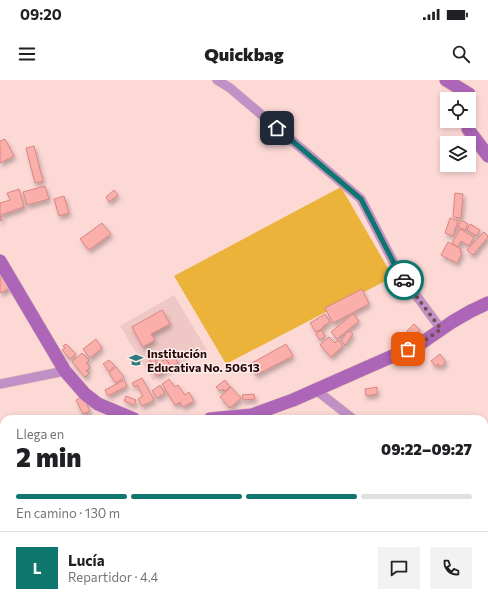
<!DOCTYPE html>
<html lang="es">
<head>
<meta charset="utf-8">
<style>
  body { margin:0; font-family:Commissioner,sans-serif; background:#f2f2f2; color:#202124; height:100vh; display:flex; flex-direction:column; font-size:15px; white-space:nowrap }
  * { box-sizing:border-box; margin:0 }
  p { font-size:13px; color:#757577 }
  .icon { flex:none; width:22px; height:22px; fill:none; stroke:currentColor; stroke-width:2; stroke-linecap:round; stroke-linejoin:round }
  .map { position:relative; flex:1; overflow:hidden }
  .drawer { position:absolute; left:0px; top:335px; width:488px; height:196px; display:flex; flex-direction:column; background:#fff; border-radius:12px 12px 0 0; box-shadow:0 2px 6px #0003 }
  .drawer>* { flex:none }
  .controls { position:absolute; left:440px; top:12px; display:grid; gap:8px }
  .controls a { display:grid; place-items:center; width:36px; height:36px; border-radius:0px; background:#fff; box-shadow:0 2px 6px #0003; font-size:20px }
  .pin { position:absolute; display:grid; place-items:center; width:34px; height:34px; color:#fff; margin:-17px; border-radius:8px; box-shadow:0 2px 6px #0006 }
  .courier { position:absolute; display:grid; place-items:center; width:40px; height:40px; margin:-20px; border:3px solid #0f766e; border-radius:50%; background:#fff; color:#222; box-shadow:0 1px 5px #0007 }
  .overview em { font-style:normal; font-weight:800 }
  .overview div { display:flex; flex-direction:column-reverse }
  .overview { display:flex; align-items:center; justify-content:space-between; height:68px; padding:0 16px }
  h1 { font-size:26px; font-weight:800; line-height:30px }
  .bar { display:grid; grid-template-columns:repeat(4,1fr); gap:6px 4px; align-content:center; height:48px; padding:0 16px }
  .bar i { height:5px; border-radius:3px; background:#e0e0e0 }
  .bar .active { background:#0f766e }
  .bar p { grid-column:span 4 }
  .line { display:flex; align-items:center; gap:10px; padding:0 16px; border-top:1px solid #e0e0e0 }
  .line div { flex:1 }
  .round { display:grid; place-items:center; flex:none; width:42px; height:42px; border-radius:0px; background:#f2f2f2 }
  .status { display:flex; justify-content:space-between; align-items:center; height:28px; padding:0 20px; background:#fff; direction:ltr }
  .status svg { height:11px; fill:currentColor }
  header { display:flex; justify-content:space-between; align-items:center; height:52px; padding:0 16px; background:#fff; font-size:18px; font-weight:800 }
  .map>svg:first-child { display:block }
  .built { fill:#efc7c5 }
  .pitch { fill:#ebb339 }
  .building { fill:#fbafab; stroke:#d88582; filter:url(#shadow) }
  .lines { fill:none; stroke-linecap:round; stroke-linejoin:round }
  .street-casing { stroke:#dab7b5; stroke-width:10 }
  .secondary-casing { stroke:#dab7b5; stroke-width:14 }
  .street { stroke:#c190c7; stroke-width:9 }
  .secondary { stroke:#ad65b8; stroke-width:13 }
  .done { stroke:#715050; stroke-width:4; stroke-dasharray:0 7.2 }
  .route { stroke:#0f766e; stroke-width:5 }
  .labels { text-anchor:middle; dominant-baseline:central; stroke-width:3; stroke-linejoin:round; paint-order:stroke }
  .poi-label { font-size:12px; font-weight:bold; fill:#250708; stroke:#fdebe9; text-anchor:start }
</style>
</head>
<body>
<div class="status"><b>09:20</b><svg viewBox="0 0 49 12"><path d="M0 12V9h3v3zM5 12V6h3v6zM10 12V3h3v9zM15 12V0h3v12zM26 1h20v11H26zM47 4h2v5h-2z"/></svg></div>
<header><svg class="icon" aria-label="menu" viewBox="0 0 24 24"><path d="M4 6h16M4 12h16M4 18h16"/></svg>Quickbag<svg class="icon" aria-label="search" viewBox="0 0 24 24"><circle cx="10" cy="10" r="6"/><path d="M15 15l6 6"/></svg></header>
<div class="map">
<svg width="488" height="531" viewBox="0 0 488 531">
  <defs>
    <filter id="shadow"><feDropShadow dx="2" dy="3.5" stdDeviation="2" flood-color="#0004"/></filter>
  </defs>
  <rect width="100%" height="100%" fill="#fdd9d6"/>
  <path class="built" d="M174 215 207 270 178 285 153 300 120 246Z"/>
  <path class="pitch" d="M341 107 393 197 226 284 174 196Z"/>
  <path class="building" d="M5 59 14 76 0 83V61Z
    M34 66 43 101 35 103 26 68Z
    M45 106 49 119 27 125 23 112Z
    M19 109 24 127 1 135 2 140 0 141V123L10 120 7 113Z
    M114 110 118 115 109 122 106 117Z
    M455 113 463 114 461 138 453 137Z
    M64 116 69 133 59 136 54 119Z
    M450 138 458 141 453 156 445 153Z
    M461 140 468 144 465 150 458 147Z
    M102 143 111 154 89 170 80 159Z
    M470 144 480 150 477 156 467 150Z
    M460 149 474 157 469 166 461 161 458 167 452 163Z
    M484 152 488 156V157L473 175 467 170Z
    M448 162 461 169 460 172 462 173 457 183 441 175Z
    M0 194 13 206 1 213 0 212Z
    M362 209 369 224 333 243 325 228Z
    M162 230 170 244 151 254 155 260 143 267 132 247Z
    M325 234 330 242 322 247 323 248 316 252 310 243Z
    M353 234 359 241 337 259 331 252Z
    M414 244 420 250 412 257 407 251Z
    M321 250 325 256 320 260 316 254Z
    M348 251 353 254 345 265 341 261Z
    M329 257 335 263 338 260 343 266 331 277 320 265Z
    M96 259 102 268 90 278 83 269Z
    M66 264 76 274 70 279 62 270 65 268 63 266Z
    M286 264 293 276 256 295 250 284Z
    M82 273 89 280 86 283 90 287 86 291 89 293 85 297 72 282Z
    M440 274 446 282 440 287 438 284 435 286 431 281Z
    M152 275 157 283 153 286 148 277Z
    M173 275 178 283 171 287 166 279Z
    M166 279 171 287 157 296 152 287Z
    M109 280 115 286 109 291 103 284Z
    M116 287 124 297 116 303 109 293Z
    M142 298 154 320 142 326 138 319 143 316 137 305 134 307 132 303Z
    M169 299 175 307 178 305 185 315 189 312 194 321 183 327 180 322 175 325 162 304Z
    M124 300 127 306 108 316 105 310Z
    M225 300 230 307 225 311 223 309 220 311 216 307Z
    M160 305 165 313 157 318 152 311Z
    M231 307 241 318 230 328 220 317Z
    M377 307V314L366 316 365 309Z
    M254 314 255 319 243 320 242 315Z
    M83 316 90 331 83 334 76 320Z
    M126 316 136 320 134 325 124 321Z
    M317 527H323L331 531H315Z"/>
  <g class="lines">
    <defs>
      <path id="street" d="M217 0 230 8 361 119 398 191 441 249
        M0 304 65 291
        M316 310 353 339
        M484 456 488 461"/>
      <path id="secondary" d="M446 0 469 14V23
        M468 41V49L488 76
        M0 181 65 291 85 314 98 324 134 339
        M210 339 252 335 293 320 420 264 452 242 471 231 488 223"/>
    </defs>
    <use href="#street" class="street-casing"/>
    <use href="#secondary" class="secondary-casing"/>
    <use href="#street" class="street"/>
    <use href="#secondary" class="secondary"/>
  </g>
  <g class="lines">
    <path class="done" d="M404 200 441 249 420 264 408 269"/>
    <path class="route" d="M277 48 361 119 398 191 404 200"/>
  </g>
  <defs>
    <symbol id="school-bare" viewBox="-9 -9 18 18"><path d="M0-5L7-2L0 1L-7-2ZM-4 1L0 2.5L4 1V4Q0 6-4 4Z" fill="#30797e" stroke="#fdebe9" stroke-width="2.5" paint-order="stroke"/></symbol>
  </defs>
  <g fill-rule="evenodd">
    <use href="#school-bare" x="126" y="270" width="20" height="20"/>
  </g>
  <g class="labels">
    <g class="poi-label">
      <text x="147" y="273">Institución<tspan x="147" dy="14">Educativa No. 50613</tspan></text>
    </g>
  </g>
</svg>
<div class="controls">
<a><svg class="icon" aria-label="locate" viewBox="0 0 24 24"><circle cx="12" cy="12" r="6"/><path d="M12 2v4M12 18v4M2 12h4M18 12h4"/></svg></a>
<a><svg class="icon" aria-label="layers" viewBox="0 0 24 24"><path d="M12 4l9 5-9 5-9-5zM3 14l9 5 9-5"/></svg></a>
</div>
<div class="pin" style="left:408px;top:269px;background:#ea580c"><svg class="icon" aria-label="bag" viewBox="0 0 24 24"><path d="M5 8h14l-1 12H6zM9 8a3 3 0 0 1 6 0"/></svg></div>
<div class="pin" style="left:277px;top:48px;background:#1f2937"><svg class="icon" aria-label="home" viewBox="0 0 24 24"><path d="M3 11l9-7 9 7M6 9v11h12V9"/></svg></div>
<div class="courier" style="left:404px;top:200px"><svg class="icon" aria-label="car" viewBox="0 0 24 24"><path d="M5 17H2v-5l4-1 3-4h7l3 4 3 1v5h-3M9 17h6M6 11h13"/><circle cx="7" cy="17" r="2"/><circle cx="17" cy="17" r="2"/></svg></div>
<section class="drawer">
<div class="overview"><div><h1>2 min</h1><p>Llega en</p></div><em>09:22–09:27</em></div>
<div class="bar"><i class="active"></i><i class="active"></i><i class="active"></i><i></i><p>En camino · 130 m</p></div>
<div class="line" style="height:72px"><b class="round" style="background:#0f766e;color:#fff">L</b><div><b>Lucía</b><p>Repartidor · 4.4</p></div><a class="round"><svg class="icon" aria-label="chat" viewBox="0 0 24 24"><path d="M4 5h16v11H9l-5 4z"/></svg></a><a class="round"><svg class="icon" aria-label="phone" viewBox="0 0 24 24"><path d="M5 4h4l2 5-3 2q2 4 5 5l2-3 5 2v4C11 20 4 13 5 4z"/></svg></a></div>
</section>
</div>
</body>
</html>
